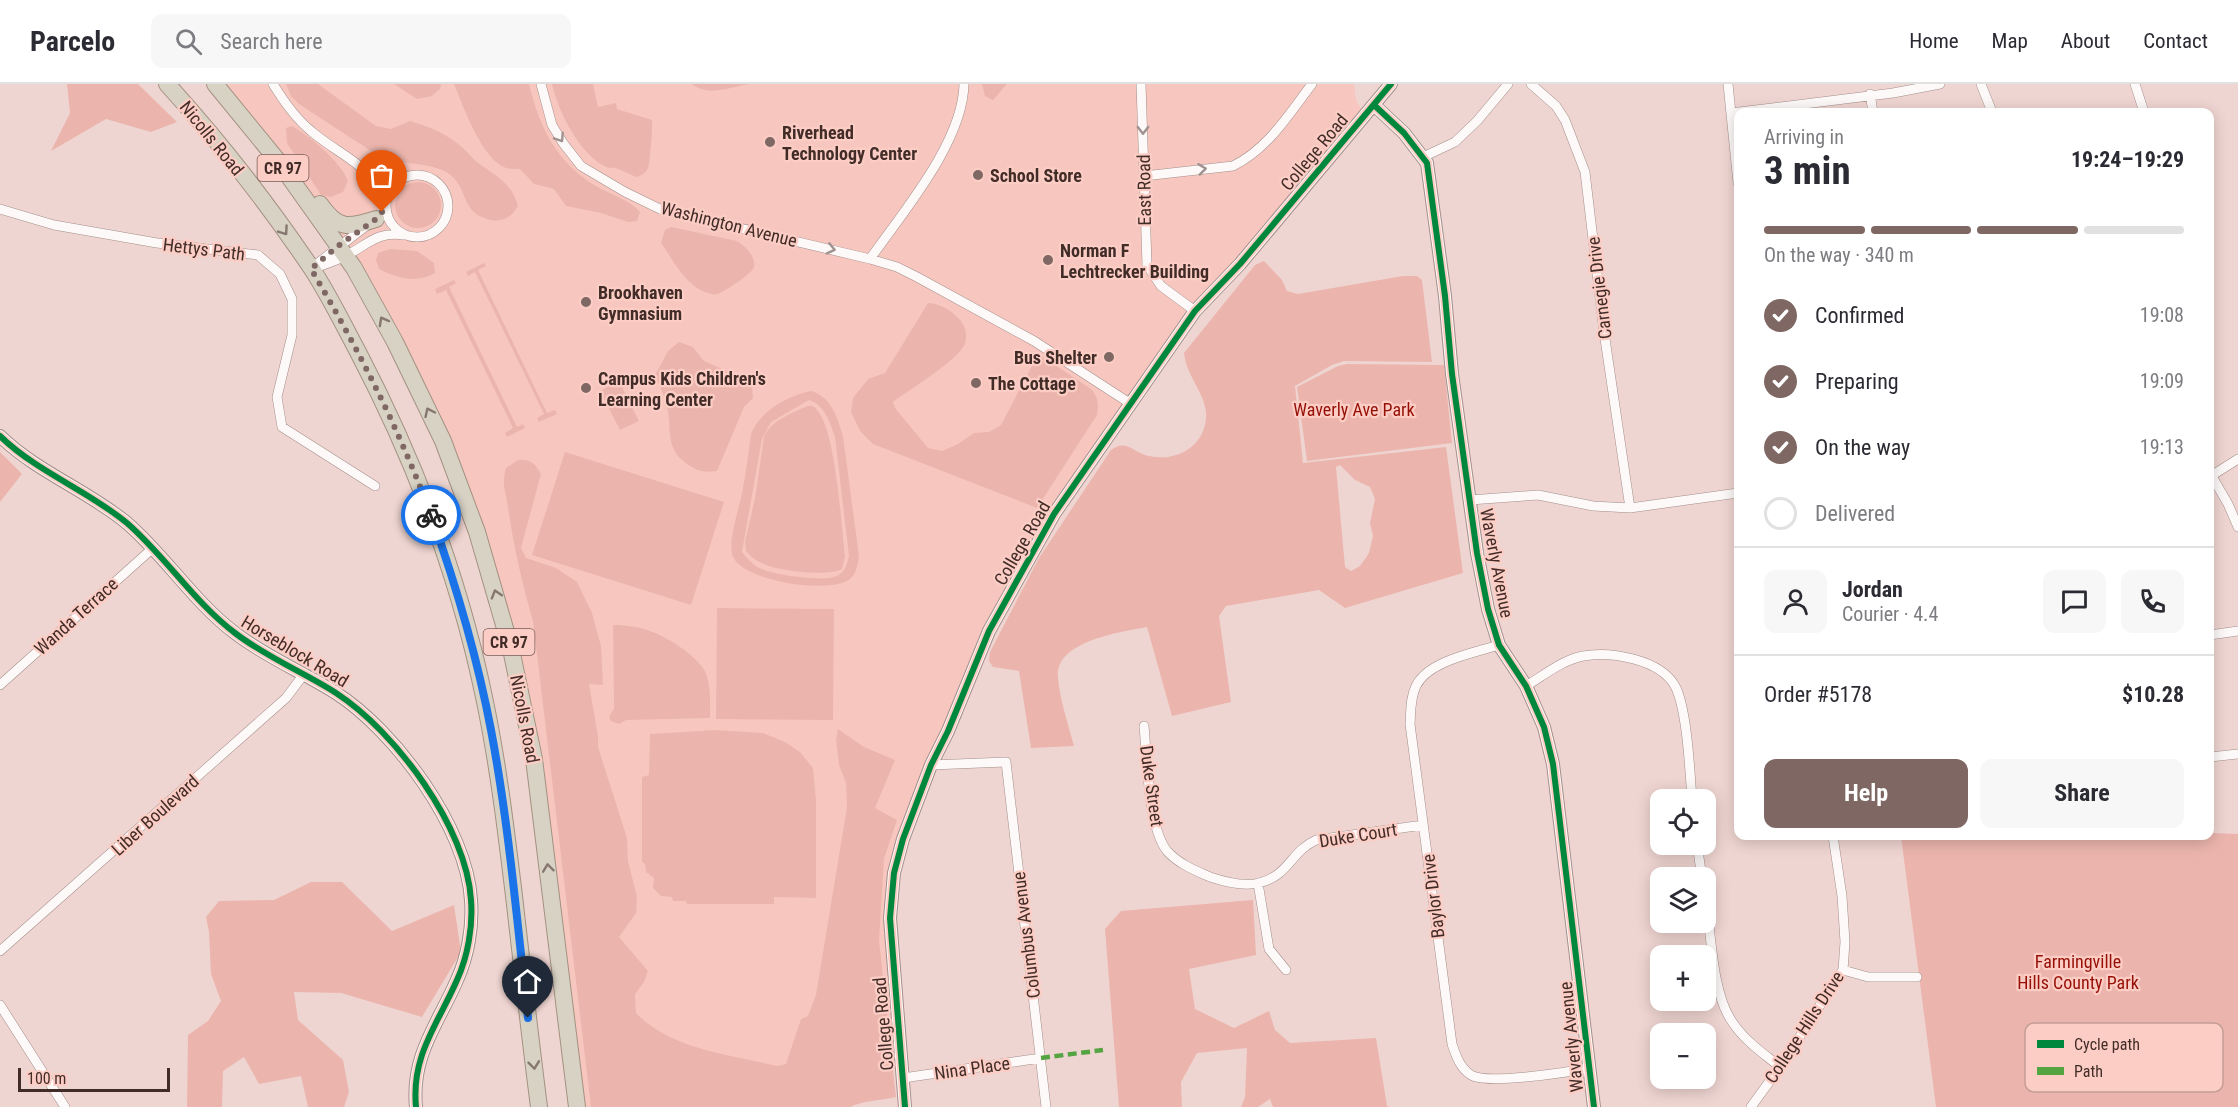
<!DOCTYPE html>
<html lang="en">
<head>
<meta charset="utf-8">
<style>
  body { margin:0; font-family:"Roboto Condensed",sans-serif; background:#f7f7f7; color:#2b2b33; height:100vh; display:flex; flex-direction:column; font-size:22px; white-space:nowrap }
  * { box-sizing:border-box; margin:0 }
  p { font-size:20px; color:#7c7c81 }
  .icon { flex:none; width:33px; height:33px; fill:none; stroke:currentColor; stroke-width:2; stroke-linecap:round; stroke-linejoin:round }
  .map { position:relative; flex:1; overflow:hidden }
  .panel { position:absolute; left:1734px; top:24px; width:480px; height:732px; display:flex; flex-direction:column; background:#fff; border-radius:12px; box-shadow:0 3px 15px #0003 }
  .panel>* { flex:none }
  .fabs { position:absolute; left:1650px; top:705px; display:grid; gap:12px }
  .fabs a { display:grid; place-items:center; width:66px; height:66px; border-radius:12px; background:#fff; box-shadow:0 3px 15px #0003; font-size:30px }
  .scale { position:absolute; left:18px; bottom:15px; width:152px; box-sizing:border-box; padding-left:6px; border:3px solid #422c28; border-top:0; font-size:16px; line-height:21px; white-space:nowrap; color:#422c28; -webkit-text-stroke:4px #fccdc4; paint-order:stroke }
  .pin { position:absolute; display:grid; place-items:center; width:51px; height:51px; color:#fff; margin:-62px -26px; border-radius:50% 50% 50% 0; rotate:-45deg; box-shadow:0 0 6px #0007 }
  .pin .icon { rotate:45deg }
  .courier { position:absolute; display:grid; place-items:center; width:60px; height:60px; margin:-30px; border:4px solid #1a73e8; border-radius:50%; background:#fff; color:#222; box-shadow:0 2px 8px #0007 }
  .summary em { font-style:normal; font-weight:700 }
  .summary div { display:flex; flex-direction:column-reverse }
  .summary { display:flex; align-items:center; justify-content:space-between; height:102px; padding:0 30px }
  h1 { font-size:39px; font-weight:700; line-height:45px }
  .bar { display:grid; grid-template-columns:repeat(4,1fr); gap:9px 6px; align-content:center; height:72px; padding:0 30px }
  .bar i { height:8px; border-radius:4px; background:#e1e1e2 }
  .bar .selected { background:#7f6763 }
  .bar p { grid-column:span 4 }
  .line { display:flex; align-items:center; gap:15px; padding:0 30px; border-top:2px solid #e1e1e2 }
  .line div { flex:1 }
  .round { display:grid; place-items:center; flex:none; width:63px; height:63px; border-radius:12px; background:#f7f7f7 }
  ol { padding:0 30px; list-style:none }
  li { display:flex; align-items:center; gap:18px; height:66px }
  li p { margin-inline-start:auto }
  li .icon { padding:6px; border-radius:50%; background:#7f6763; color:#fff; stroke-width:4 }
  li:last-child { color:#7c7c81 }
  li i { width:33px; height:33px; border:3px solid #e1e1e2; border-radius:50% }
  .primary-button { display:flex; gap:12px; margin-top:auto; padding:12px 30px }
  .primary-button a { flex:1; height:69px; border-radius:12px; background:#7f6763; color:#fff; font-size:24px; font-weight:700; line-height:69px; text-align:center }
  .primary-button a+a { background:#f7f7f7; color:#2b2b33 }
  header { display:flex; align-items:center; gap:36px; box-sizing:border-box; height:84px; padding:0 30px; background:#fff; border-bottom:2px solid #e1e1e2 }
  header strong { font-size:28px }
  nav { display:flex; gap:33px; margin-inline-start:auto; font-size:21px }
  .search { width:420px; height:54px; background:#f7f7f7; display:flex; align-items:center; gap:15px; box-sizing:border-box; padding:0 21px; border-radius:12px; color:#7c7c81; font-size:22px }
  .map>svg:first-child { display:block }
  .built { fill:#f7c7bf }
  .green { fill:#ebb5ad; fill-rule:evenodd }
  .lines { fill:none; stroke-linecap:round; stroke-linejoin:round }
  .minor-casing { stroke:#a38e8a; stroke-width:10 }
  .tertiary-casing { stroke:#a38e8a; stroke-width:14 }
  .trunk-casing { stroke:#a39180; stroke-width:18 }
  .minor { stroke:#fdf9f8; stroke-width:9 }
  .tertiary { stroke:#fdf9f8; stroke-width:12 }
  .trunk { stroke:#d8d2c5; stroke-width:16 }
  .quiet { stroke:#55a442; stroke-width:4.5; stroke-dasharray:9 4.5; stroke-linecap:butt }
  .cycleway-casing { stroke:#fccdc4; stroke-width:10 }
  .cycleway { stroke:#00873e; stroke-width:6 }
  .oneway { stroke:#a09290 }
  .oneway2 { stroke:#86776f }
  .done { stroke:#7f6763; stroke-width:6; stroke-dasharray:0 10.8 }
  .route { stroke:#1a73e8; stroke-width:8 }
  .poi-dot { fill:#7f6763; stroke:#fccdc4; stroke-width:2 }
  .labels { text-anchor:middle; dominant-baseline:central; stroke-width:4.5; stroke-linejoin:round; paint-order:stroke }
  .shield { fill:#fccdc4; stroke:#7a5c57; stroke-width:1.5 }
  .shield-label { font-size:16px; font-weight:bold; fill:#422c28 }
  .poi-label { font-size:18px; font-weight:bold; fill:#422c28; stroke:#fccdc4; text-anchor:start }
  .street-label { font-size:18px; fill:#422c28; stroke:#fccdc4 }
  .park-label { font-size:18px; fill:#950f06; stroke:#fccdc4 }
  .key { fill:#fccdc4; stroke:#c49d95; stroke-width:1.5 }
  .key-label { font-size:16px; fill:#422c28 }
</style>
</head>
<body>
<header>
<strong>Parcelo</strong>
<div class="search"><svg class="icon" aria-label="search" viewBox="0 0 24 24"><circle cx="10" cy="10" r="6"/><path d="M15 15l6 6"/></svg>Search here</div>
<nav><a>Home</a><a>Map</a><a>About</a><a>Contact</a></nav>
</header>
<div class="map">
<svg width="2238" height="1023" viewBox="0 0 2238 1023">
  <rect width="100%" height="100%" fill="#efd5d1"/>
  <path class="built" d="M215 0H1354L1356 16 1365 31 1195 227 1054 430 989 547 894 789 902 976 796 995 604 1023H577L539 711 477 448 378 228Z"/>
  <path class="green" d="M67 0H138L177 38 151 48 106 35 51 67 70 29Z
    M286 0H318L376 42 391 45 410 37C427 42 443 48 457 59 466 65 472 75 481 81 498 93 512 100 518 122 510 136 499 140 484 134 461 126 468 103 448 89 429 78 405 81 385 74 375 71 366 63 357 58 338 45 318 33 299 20L291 12Z
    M394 0H441L440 5 432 12 417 15Z
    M454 0H529C540 44 556 78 596 102 611 111 629 115 640 128L637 137 628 138 601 129 566 122 554 105 534 100 520 85C516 85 510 85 506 84 482 76 463 22 454 0Z
    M552 0H593L598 23 616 19 617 25 652 36C653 40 650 81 648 84 646 89 642 91 637 93 629 91 623 86 615 84 611 83 611 85 606 83 579 70 558 27 552 0Z
    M692 0H749C731 3 708 13 692 0Z
    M982 0H1007L993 16 985 12Z
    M292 42C310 52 341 78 348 97L343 108 331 113 321 111 287 59 286 44Z
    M395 121a23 23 0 1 1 46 0a23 23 0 1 1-46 0Z
    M671 143 737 157C745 162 756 172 754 183 753 189 723 209 717 210 714 211 711 210 708 209 686 203 673 176 661 159L665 146Z
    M390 165 417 167 434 179 435 189C417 200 396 194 379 185L376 176 378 169Z
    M1264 177 1282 196 1287 207 1298 210 1403 192H1417L1422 196 1432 278 1344 277 1332 281 1295 302 1303 379 1446 363 1463 489 1345 524 1319 506 1226 522 1219 532 1231 618 1172 632 1147 543C1121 548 1054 557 1058 594 1060 616 1068 640 1074 662L1031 664 1019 587 993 583 989 577 990 568 1039 474 1111 366C1127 354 1133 369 1149 372 1176 378 1204 363 1206 334 1208 312 1187 295 1184 269L1255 181ZM1340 381 1355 396 1370 403 1375 415 1370 439 1373 452 1369 469 1360 482 1351 487 1345 483 1336 383Z
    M484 179 486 182 478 186 547 329 555 326 557 330 539 338 537 334 544 330 475 188 468 192 466 188Z
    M454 196 456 199 449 203 517 343 523 340 525 344 507 353 505 349 513 344 446 206 437 210 435 205Z
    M928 219C942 220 951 226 960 236 966 242 968 254 964 262 955 278 910 305 893 318L895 324 928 364 942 367 958 360 974 349 989 348 1001 341 1034 278 1040 271 1091 305C1098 313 1099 320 1097 331L1037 424 873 360 860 347 851 328 853 314 868 295 885 289Z
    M679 258 693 263 704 277 734 290 752 302 753 314 744 323 717 387C705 389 696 387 686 379 665 365 672 344 667 323 665 312 659 302 655 291L668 267Z
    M1347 280 1444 281 1452 359 1307 377 1297 303 1338 282Z
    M619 297 639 337 620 346 600 307Z
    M811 307C832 313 837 333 843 352L859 472C858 479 857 487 852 493 836 512 744 498 733 473 727 457 739 426 742 409 746 390 748 370 751 350 759 328 788 311 811 307ZM809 316C825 321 830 339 835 353L849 472C847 480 845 488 837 492 822 498 773 491 759 484 752 480 747 474 742 468L762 355 771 338Z
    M807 322C812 321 815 322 818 327 836 350 841 439 845 472L842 485C827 493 782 487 766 481 758 478 752 474 746 467L745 458 755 414 764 353C771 336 791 330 807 322Z
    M0 368 22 390 0 418Z
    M565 368 724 418 691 521 532 471Z
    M518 376C530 375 535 379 541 390L521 464 526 474 556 484 577 498 592 529 601 562 603 601 589 600 598 652V663L627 754 628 777 637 813 636 829 619 853 648 887 644 898 635 910 636 929C672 966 729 970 777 982L786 980 801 935 808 932 816 911 847 723 846 699 839 681 836 656 838 645 864 663 895 676 875 724 897 736 884 775 879 856 896 1013C880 1017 865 1016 850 1023H591L533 537C522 499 514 464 508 424 506 406 501 402 506 384Z
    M717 524 834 525 833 636 716 635Z
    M613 541C643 541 662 550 686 567 694 574 704 582 707 592 711 606 710 620 710 634L626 636 619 640 611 637 609 633 614 624Z
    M716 646 763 649 785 658 800 668 813 684 816 716V814L774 813V820H687L686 817H673L672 813 661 812 653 804 654 794 646 788 645 780 642 778V693L649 691 650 650Z
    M2210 749 2238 750V1023H1936L1901 752H2210Z
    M311 798H342L392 847 454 821 461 868 422 933 341 909 294 908 298 936 343 976 349 1008 344 1023H308L301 992 259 1000 244 973 223 987 222 1023H187L188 951 208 937 221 917 211 890 209 848 206 833 219 817 274 816Z
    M1253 816 1256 871 1189 885 1195 925 1234 944 1269 927 1275 946 1290 959 1376 954 1387 1022 1390 1023H1273L1270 1015 1258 1023H1241L1245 1013 1247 964 1197 969 1181 998 1182 1023H1119L1105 845 1121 827Z"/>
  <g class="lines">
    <defs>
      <path id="minor" d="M273 0C284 18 295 34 311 47 339 71 370 80 386 116
        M541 0 552 41 563 59 581 82 625 108 660 125 870 175 897 183 917 193 1034 257 1131 320
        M1141 0 1147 181 1161 202 1195 227
        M1531 0 1556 22 1565 36 1585 88 1604 248 1630 424
        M1728 0 1738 99
        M1981 0 1992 28
        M2135 0 2144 28
        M1870 10 1873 28
        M1731 29 1893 9 1940 0
        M1423 73 1455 58 1477 37 1508 0
        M365 84 406 92
        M386 122a31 31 0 1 1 62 0a31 31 0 1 1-62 0Z
        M1144 92 1233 82C1268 65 1289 30 1312 0
        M0 125 54 141 157 159 258 171 280 190 292 215V251L277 313 282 343 375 402
        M870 175C903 128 963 58 964 0
        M318 179 366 142
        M311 185C323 181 336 177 347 171 367 161 378 147 403 151
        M2210 389 2228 420 2238 443
        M2211 392 2238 375
        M1470 416 1538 411 1593 422 1630 424 1738 409
        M2210 551 2238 547
        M1499 561C1474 569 1428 577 1416 602 1410 614 1411 628 1410 640L1452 960C1456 972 1460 984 1471 991 1486 1001 1569 988 1590 984
        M0 601 153 464
        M1526 602C1543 592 1562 576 1583 572 1610 567 1660 575 1675 602 1687 624 1690 688 1692 716
        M1144 642C1147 674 1148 743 1167 767 1179 780 1194 786 1210 793 1225 798 1243 803 1259 799 1290 791 1290 768 1316 756L1423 741
        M2210 673 2238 670
        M931 681 1006 678 1046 1023
        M1697 760 1702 794
        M1258 799 1269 865 1286 886
        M1706 814C1711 849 1712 911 1733 939 1745 957 1763 969 1780 983
        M0 867 286 614 304 590
        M1843 886 1868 893H1917
        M0 921 65 1023
        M903 994 1041 974
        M1751 1023 1780 983 1843 886 1845 858 1842 812 1833 752"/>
      <path id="tertiary" d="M1374 21 1404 49 1427 79 1445 212 1452 290 1477 469 1488 525 1499 561 1526 602 1544 643 1553 680 1594 1023
        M0 352C37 388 87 406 127 439 166 473 194 518 235 549 266 573 303 588 336 609 395 647 467 744 471 816 473 842 468 872 457 896 438 940 411 971 416 1023
        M905 1023 890 834 894 789 903 755 931 681 948 647 989 547 1054 430 1195 227 1240 180 1391 0"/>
      <path id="trunk" d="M167 0C220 58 268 120 312 185 329 211 343 240 358 268 415 377 459 493 484 613 498 679 506 746 514 812 522 882 530 953 539 1023
        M215 0 278 77 354 184 395 258 443 357 477 448 511 565 534 675 577 1023
        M320 120C338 146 348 144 376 135"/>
    </defs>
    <use href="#minor" class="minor-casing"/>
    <use href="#tertiary" class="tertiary-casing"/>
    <use href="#trunk" class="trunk-casing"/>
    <use href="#minor" class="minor"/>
    <use href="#tertiary" class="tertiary"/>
    <use href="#trunk" class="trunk"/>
    <path class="quiet" d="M1041 974 1103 966"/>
    <defs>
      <path id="cycleway" d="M1374 21 1404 49 1427 79 1445 212 1452 290 1477 469 1488 525 1499 561 1526 602 1544 643 1553 680 1594 1023
        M0 352C37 388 87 406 127 439 166 473 194 518 235 549 266 573 303 588 336 609 395 647 467 744 471 816 473 842 468 872 457 896 438 940 411 971 416 1023
        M905 1023 890 834 894 789 903 755 931 681 948 647 989 547 1054 430 1195 227 1240 180 1391 0"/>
    </defs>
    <use href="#cycleway" class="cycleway-casing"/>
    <use href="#cycleway" class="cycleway"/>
  </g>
  <defs><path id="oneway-chevron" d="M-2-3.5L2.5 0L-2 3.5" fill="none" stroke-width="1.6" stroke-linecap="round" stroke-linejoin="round" transform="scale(1.5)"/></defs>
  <g class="oneway">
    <use href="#oneway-chevron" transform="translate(1143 46) rotate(90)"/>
    <use href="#oneway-chevron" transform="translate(560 54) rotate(57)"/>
    <use href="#oneway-chevron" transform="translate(1202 85) rotate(-7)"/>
    <use href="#oneway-chevron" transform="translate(831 165) rotate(13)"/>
  </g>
  <g class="oneway2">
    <use href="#oneway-chevron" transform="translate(284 147) rotate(55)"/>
    <use href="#oneway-chevron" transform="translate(383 237) rotate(-119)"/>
    <use href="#oneway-chevron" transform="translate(429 328) rotate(-115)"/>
    <use href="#oneway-chevron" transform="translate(496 510) rotate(-107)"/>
    <use href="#oneway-chevron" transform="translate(548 784) rotate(-97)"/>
    <use href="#oneway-chevron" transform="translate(534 981) rotate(83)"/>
  </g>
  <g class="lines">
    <path class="done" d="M382 128 376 135 338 162 311 185C358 264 399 345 431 431"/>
    <path class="route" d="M431 431C456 501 477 572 491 646 509 741 517 838 528 934"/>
  </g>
  <g class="poi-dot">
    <circle cx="770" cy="58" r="6"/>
    <circle cx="978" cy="91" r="6"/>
    <circle cx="1048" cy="176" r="6"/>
    <circle cx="586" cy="218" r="6"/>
    <circle cx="1109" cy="273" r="6"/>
    <circle cx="976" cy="299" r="6"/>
    <circle cx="586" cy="304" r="6"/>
  </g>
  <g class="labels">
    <g class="shield">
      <rect x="257.5" y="71" width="51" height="26" rx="4.5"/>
      <rect x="483.5" y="545" width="51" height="26" rx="4.5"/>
    </g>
    <g class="shield-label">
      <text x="283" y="84">CR 97</text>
      <text x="509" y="558">CR 97</text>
    </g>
    <g class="poi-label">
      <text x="782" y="48">Riverhead<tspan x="782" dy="21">Technology Center</tspan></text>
      <text x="990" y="91">School Store</text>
      <text x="1060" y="166">Norman F<tspan x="1060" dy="21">Lechtrecker Building</tspan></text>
      <text x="598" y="208">Brookhaven<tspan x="598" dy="21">Gymnasium</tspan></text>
      <text x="1097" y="273" text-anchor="end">Bus Shelter</text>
      <text x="598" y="294">Campus Kids Children's<tspan x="598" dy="21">Learning Center</tspan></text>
      <text x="988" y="299">The Cottage</text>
    </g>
    <g class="street-label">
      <text transform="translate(212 54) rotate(51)">Nicolls Road</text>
      <text transform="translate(1314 68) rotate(-50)">College Road</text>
      <text transform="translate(1144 106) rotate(-91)">East Road</text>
      <text transform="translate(729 140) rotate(14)">Washington Avenue</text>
      <text transform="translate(204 165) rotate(7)">Hettys Path</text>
      <text transform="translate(1599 204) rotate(-97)">Carnegie Drive</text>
      <text transform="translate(1022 459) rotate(-60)">College Road</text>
      <text transform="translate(1497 479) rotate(79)">Waverly Avenue</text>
      <text transform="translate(76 532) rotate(-42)">Wanda Terrace</text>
      <text transform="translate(295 567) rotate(31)">Horseblock Road</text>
      <text transform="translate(525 635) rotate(79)">Nicolls Road</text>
      <text transform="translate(1152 702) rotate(82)">Duke Street</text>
      <text transform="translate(155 731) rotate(-42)">Liber Boulevard</text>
      <text transform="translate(1358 751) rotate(-9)">Duke Court</text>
      <text transform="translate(1433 812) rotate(-97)">Baylor Drive</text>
      <text transform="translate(1026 851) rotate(-97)">Columbus Avenue</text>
      <text transform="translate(883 940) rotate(-95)">College Road</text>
      <text transform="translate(1804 943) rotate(-57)">College Hills Drive</text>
      <text transform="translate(1571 953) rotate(-96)">Waverly Avenue</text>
      <text transform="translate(972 984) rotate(-8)">Nina Place</text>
    </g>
    <g class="park-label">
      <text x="1354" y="325">Waverly Ave Park</text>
      <text x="2078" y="877">Farmingville<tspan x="2078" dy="21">Hills County Park</tspan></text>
    </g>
  </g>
  <rect x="2025" y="939" width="198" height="69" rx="9" class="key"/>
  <rect x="2037" y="956" width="27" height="8" fill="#00873e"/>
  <rect x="2037" y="983" width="27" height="8" fill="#55a442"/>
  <g class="key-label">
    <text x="2074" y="966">Cycle path</text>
    <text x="2074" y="993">Path</text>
  </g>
</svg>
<div class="fabs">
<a><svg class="icon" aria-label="locate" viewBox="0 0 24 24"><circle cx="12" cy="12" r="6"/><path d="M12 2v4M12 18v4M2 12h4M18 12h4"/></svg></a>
<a><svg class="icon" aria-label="layers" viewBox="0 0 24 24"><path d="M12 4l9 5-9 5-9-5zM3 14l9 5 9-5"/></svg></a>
<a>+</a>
<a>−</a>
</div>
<div class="scale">100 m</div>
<div class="pin" style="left:382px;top:128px;background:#ea580c"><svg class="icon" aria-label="bag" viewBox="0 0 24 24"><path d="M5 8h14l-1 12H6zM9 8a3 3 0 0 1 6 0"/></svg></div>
<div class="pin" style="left:528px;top:934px;background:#1f2937"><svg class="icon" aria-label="home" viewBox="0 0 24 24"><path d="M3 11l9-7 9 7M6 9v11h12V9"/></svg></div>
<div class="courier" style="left:431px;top:431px"><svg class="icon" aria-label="bike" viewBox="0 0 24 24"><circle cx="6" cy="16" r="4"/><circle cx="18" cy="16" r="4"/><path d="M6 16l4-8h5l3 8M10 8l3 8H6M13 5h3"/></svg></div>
<section class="panel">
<div class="summary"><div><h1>3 min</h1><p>Arriving in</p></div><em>19:24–19:29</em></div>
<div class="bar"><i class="selected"></i><i class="selected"></i><i class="selected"></i><i></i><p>On the way · 340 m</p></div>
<ol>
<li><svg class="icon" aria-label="check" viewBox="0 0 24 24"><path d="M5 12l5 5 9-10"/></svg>Confirmed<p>19:08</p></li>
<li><svg class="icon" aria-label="check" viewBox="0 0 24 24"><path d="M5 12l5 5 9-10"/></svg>Preparing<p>19:09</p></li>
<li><svg class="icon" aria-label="check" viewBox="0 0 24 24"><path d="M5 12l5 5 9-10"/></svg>On the way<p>19:13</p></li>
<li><i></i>Delivered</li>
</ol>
<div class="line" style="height:108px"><a class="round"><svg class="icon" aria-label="person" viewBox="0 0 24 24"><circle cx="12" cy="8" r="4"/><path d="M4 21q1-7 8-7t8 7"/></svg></a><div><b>Jordan</b><p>Courier · 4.4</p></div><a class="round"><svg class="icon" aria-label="chat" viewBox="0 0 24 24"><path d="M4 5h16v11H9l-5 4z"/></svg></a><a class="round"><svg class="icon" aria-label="phone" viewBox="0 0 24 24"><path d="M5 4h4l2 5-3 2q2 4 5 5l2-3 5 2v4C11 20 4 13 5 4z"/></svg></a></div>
<div class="line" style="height:78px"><div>Order #5178</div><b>$10.28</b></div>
<div class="primary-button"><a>Help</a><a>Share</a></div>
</section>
</div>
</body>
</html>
